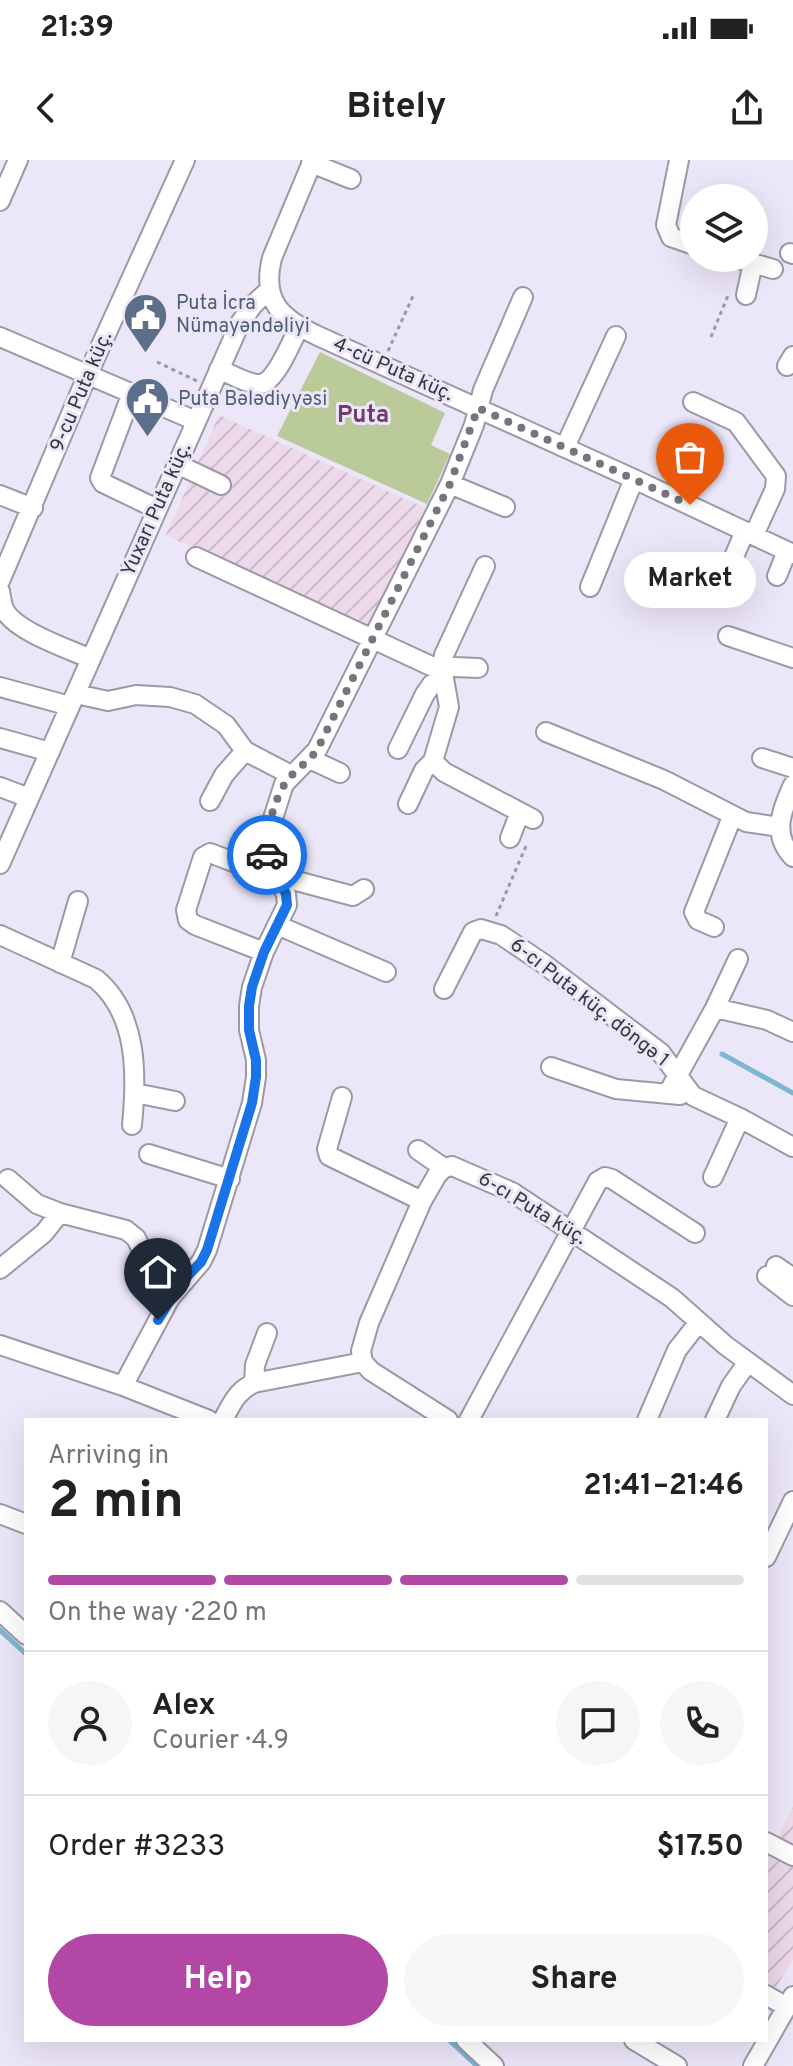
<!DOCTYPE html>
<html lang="en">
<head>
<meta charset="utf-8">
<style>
  body { margin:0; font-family:Overpass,sans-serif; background:#f6f6f6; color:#222; height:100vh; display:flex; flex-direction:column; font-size:30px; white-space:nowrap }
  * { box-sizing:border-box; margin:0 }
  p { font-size:26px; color:#767676 }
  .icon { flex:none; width:44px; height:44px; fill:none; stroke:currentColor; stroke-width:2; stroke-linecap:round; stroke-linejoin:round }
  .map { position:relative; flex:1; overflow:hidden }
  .panel { position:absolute; left:24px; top:1258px; width:744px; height:624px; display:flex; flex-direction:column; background:#fff; border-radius:0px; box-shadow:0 8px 32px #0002 }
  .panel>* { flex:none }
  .fabs { position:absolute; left:680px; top:24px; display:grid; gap:16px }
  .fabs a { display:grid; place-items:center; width:88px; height:88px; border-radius:50%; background:#fff; box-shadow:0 8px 32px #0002; font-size:40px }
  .pin { position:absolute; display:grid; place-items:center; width:68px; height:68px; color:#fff; margin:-82px -34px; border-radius:50% 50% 50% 0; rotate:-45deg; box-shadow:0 0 8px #0007 }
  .pin .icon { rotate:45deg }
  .courier { position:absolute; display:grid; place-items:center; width:80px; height:80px; margin:-40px; border:6px solid #1a73e8; border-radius:50%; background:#fff; color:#222; box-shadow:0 2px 10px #0007 }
  .bubble { position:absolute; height:56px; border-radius:28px; background:#fff; box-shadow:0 8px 32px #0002; font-size:26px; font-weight:700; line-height:56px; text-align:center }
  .overview em { font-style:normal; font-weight:700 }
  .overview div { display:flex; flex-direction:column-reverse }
  .overview { display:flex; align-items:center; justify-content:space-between; height:136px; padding:0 24px }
  h1 { font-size:52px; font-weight:700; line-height:60px }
  .bar { display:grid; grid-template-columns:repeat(4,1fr); gap:12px 8px; align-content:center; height:96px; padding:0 24px }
  .bar i { height:10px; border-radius:6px; background:#e0e0e0 }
  .bar .on { background:#b347a6 }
  .bar p { grid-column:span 4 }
  .line { display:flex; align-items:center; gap:20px; padding:0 24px; border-top:2px solid #e0e0e0 }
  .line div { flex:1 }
  .round { display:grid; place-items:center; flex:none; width:84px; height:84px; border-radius:42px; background:#f6f6f6 }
  .button { display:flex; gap:16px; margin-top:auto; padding:16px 24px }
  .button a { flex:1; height:92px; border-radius:48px; background:#b347a6; color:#fff; font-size:32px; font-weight:700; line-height:92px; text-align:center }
  .button a+a { background:#f6f6f6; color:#222 }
  .status { display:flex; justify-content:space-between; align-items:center; height:56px; padding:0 40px; background:#fff; direction:ltr }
  .status svg { height:22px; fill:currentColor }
  header { display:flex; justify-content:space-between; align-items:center; height:104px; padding:0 24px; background:#fff; font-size:36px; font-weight:700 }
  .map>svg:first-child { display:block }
  .industrial { fill:url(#industrial-furrows) }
  .grass { fill:#baca99 }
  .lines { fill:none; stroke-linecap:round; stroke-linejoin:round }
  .stream { stroke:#7bb6d2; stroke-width:5 }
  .minor-casing { stroke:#9d98a9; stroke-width:22 }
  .path { stroke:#9b97a5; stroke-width:3; stroke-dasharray:4 4; stroke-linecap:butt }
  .minor { stroke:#fff; stroke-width:18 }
  .done { stroke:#77747f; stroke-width:8; stroke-dasharray:0 14.4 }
  .route { stroke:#1a73e8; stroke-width:10 }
  .labels { text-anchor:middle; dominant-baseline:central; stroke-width:6; stroke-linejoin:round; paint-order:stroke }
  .service-label { font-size:20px; fill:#4e5e75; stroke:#ece6f9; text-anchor:start }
  .street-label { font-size:20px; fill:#38363d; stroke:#ece6f9 }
  .quarter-label { font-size:24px; font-weight:bold; fill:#733c6b; stroke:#ece6f9 }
</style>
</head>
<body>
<div class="status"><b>21:39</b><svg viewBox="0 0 49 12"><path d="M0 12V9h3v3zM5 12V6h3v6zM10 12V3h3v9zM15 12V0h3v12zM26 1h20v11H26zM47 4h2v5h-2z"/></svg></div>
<header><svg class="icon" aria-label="back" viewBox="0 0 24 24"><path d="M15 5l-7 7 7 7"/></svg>Bitely<svg class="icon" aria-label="share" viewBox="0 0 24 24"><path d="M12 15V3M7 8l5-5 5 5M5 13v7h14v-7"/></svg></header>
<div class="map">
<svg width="793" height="1906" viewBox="0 0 793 1906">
  <defs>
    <pattern id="industrial-furrows" width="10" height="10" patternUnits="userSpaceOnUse" patternTransform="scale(2)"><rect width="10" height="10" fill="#edd9e9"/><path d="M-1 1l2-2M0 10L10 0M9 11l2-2" fill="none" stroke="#ccbbc9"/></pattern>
  </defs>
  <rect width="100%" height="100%" fill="#ece6f9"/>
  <path class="industrial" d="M219 255 425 348 371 470 166 375Z
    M793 1647V1799L772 1834 766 1830V1672L778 1677Z"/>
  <path class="grass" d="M320 192 445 253 431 285 450 294 427 344 277 276Z"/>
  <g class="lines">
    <path class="stream" d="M722 894 793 933
      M0 1470 26 1494
      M449 1880 477 1906"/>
    <defs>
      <path id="minor" d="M313 0 272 98C261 142 282 159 318 176L634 319 793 394
        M679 0 666 65 671 77 694 85
        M311 3 351 19
        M0 41 18 0
        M790 93 793 94
        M735 98 773 109
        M746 135 753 103
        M0 177 196 261
        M787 206 793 196
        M219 209C231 214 248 225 261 224 276 221 292 181 299 167
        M132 233 100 318 103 323 157 349
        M693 242 736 262 776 316 775 329 754 375
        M565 287 616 176
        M177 304 221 325
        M450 324 505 347
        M0 335 33 348
        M196 397 431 506 478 508
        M485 406 444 495 442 507 449 547 433 601 444 612 533 659
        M777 416 787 391
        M0 421 88 214 185 0
        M590 427 634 319
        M721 427 745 371
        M0 431C1 437 2 444 4 449 14 471 69 489 91 499
        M728 476 793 498
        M0 527 70 546
        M76 534 108 541 136 535 170 537 195 544 226 565 245 591 291 615
        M546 572 664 620 746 662 779 667
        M0 578 50 592
        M398 589 425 534 432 524 444 520
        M762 598 793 608
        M310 599 340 613
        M793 625C782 650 771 674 793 697
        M0 627 29 638
        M210 641 224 615 245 591
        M408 644 424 610 433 601
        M510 678 520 652
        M0 704 240 163 253 145 269 130
        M278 716 353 736 364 729
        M277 765 386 812
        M714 767 698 760 694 752 732 657
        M0 775 96 819C138 854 137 915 132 965
        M264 792 195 765 188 760 186 750 203 697 210 693 249 708H271
        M60 803 78 741
        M444 829 473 772 481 769 501 775 544 804 661 893 693 936 740 958 793 987
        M715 848 738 799
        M551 907 616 929 680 935
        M135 933 175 941
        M668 933 715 848 767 860 793 872
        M342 937 327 989 329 996 422 1041
        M418 990 444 1008
        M149 994 230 1019
        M713 1017 740 958
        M8 1019 37 1044 60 1053 126 1070 136 1078 152 1111 170 1138
        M776 1106 793 1118
        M0 1109 44 1073 60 1053
        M767 1116 793 1136
        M0 1185 123 1226 209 1260
        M254 1223 255 1205 267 1173
        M123 1226 170 1138 201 1102 207 1090 252 943 256 917V900L249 870V846L252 827 264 792 287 745 286 734 271 708 266 692 267 677 284 624 317 590 450 324 474 265 483 230 523 137
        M223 1260C232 1243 237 1231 254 1223L363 1202
        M448 1260 371 1211 363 1202 361 1191 369 1163 422 1041 437 1015 444 1008 452 1006 512 1032 672 1138 725 1185 793 1235
        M469 1260 598 1021 605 1017 612 1019 695 1073
        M647 1260 677 1190 699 1162
        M715 1260 731 1226 748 1202
        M0 1354 26 1364
        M766 1397 793 1341
        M0 1451 26 1475
        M766 1682 793 1696
        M766 1835 787 1847
        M466 1880 494 1906
        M634 1880 677 1906
        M753 1906 793 1836"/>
    </defs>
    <use href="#minor" class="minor-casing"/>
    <path class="path" d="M711 177 729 133
      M388 191 413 136
      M157 202 197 221
      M496 756 526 686"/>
    <use href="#minor" class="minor"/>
  </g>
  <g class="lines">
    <path class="done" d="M267 695C265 672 275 634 290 617 299 607 309 601 317 590L450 324 478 248 690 345"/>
    <path class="route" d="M158 1160 180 1124 201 1102 207 1090 252 943 256 917V900L249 870V846L252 827 264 792 287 745 286 734 267 695"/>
  </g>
  <defs>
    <symbol id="civic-pin" viewBox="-11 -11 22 30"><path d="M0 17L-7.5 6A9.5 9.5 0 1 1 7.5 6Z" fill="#5c6f8a" stroke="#ece6f9"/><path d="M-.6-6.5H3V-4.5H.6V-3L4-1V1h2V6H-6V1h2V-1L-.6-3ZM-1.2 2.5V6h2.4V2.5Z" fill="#fff"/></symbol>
  </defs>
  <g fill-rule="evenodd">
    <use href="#civic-pin" x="120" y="130" width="51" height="69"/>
    <use href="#civic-pin" x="122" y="214" width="51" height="69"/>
  </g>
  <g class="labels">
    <g class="service-label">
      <text x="176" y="144">Puta İcra<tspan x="176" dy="23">Nümayəndəliyi</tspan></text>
      <text x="178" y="240">Puta Bələdiyyəsi</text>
    </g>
    <g class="street-label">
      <text transform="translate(393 210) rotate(24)">4-cü Puta küç.</text>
      <text transform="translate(82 232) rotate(-67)">9-cu Puta küç.</text>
      <text transform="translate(157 350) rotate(-66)">Yuxarı Puta küç.</text>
      <text transform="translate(589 843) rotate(38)">6-cı Puta küç. döngə 1</text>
      <text transform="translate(532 1049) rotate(31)">6-cı Puta küç.</text>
    </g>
    <g class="quarter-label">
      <text x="363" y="256">Puta</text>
    </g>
  </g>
</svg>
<div class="fabs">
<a><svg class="icon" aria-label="layers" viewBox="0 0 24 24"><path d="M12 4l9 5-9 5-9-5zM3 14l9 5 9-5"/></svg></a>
</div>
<div class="pin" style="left:690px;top:345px;background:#ea580c"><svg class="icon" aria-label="bag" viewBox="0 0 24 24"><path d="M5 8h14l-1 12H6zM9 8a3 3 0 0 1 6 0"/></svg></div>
<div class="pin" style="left:158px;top:1160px;background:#1f2937"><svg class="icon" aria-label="home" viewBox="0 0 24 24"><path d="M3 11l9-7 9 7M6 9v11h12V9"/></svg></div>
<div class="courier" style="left:267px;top:695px"><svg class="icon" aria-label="car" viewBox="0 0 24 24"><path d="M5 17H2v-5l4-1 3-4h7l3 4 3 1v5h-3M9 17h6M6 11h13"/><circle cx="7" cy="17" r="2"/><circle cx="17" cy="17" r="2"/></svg></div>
<div class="bubble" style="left:624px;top:392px;width:132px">Market</div>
<section class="panel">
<div class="overview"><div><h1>2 min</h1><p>Arriving in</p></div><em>21:41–21:46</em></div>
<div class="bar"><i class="on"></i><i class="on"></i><i class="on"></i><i></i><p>On the way · 220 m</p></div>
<div class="line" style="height:144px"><a class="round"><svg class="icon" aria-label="person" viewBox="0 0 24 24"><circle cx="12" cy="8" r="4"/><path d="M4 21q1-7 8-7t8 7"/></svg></a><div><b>Alex</b><p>Courier · 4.9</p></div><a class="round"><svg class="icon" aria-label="chat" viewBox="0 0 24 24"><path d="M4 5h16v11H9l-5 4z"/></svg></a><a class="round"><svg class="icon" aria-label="phone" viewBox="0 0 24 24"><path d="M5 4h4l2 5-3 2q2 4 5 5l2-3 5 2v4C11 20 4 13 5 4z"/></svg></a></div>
<div class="line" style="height:104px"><div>Order #3233</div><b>$17.50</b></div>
<div class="button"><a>Help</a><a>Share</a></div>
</section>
</div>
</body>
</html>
